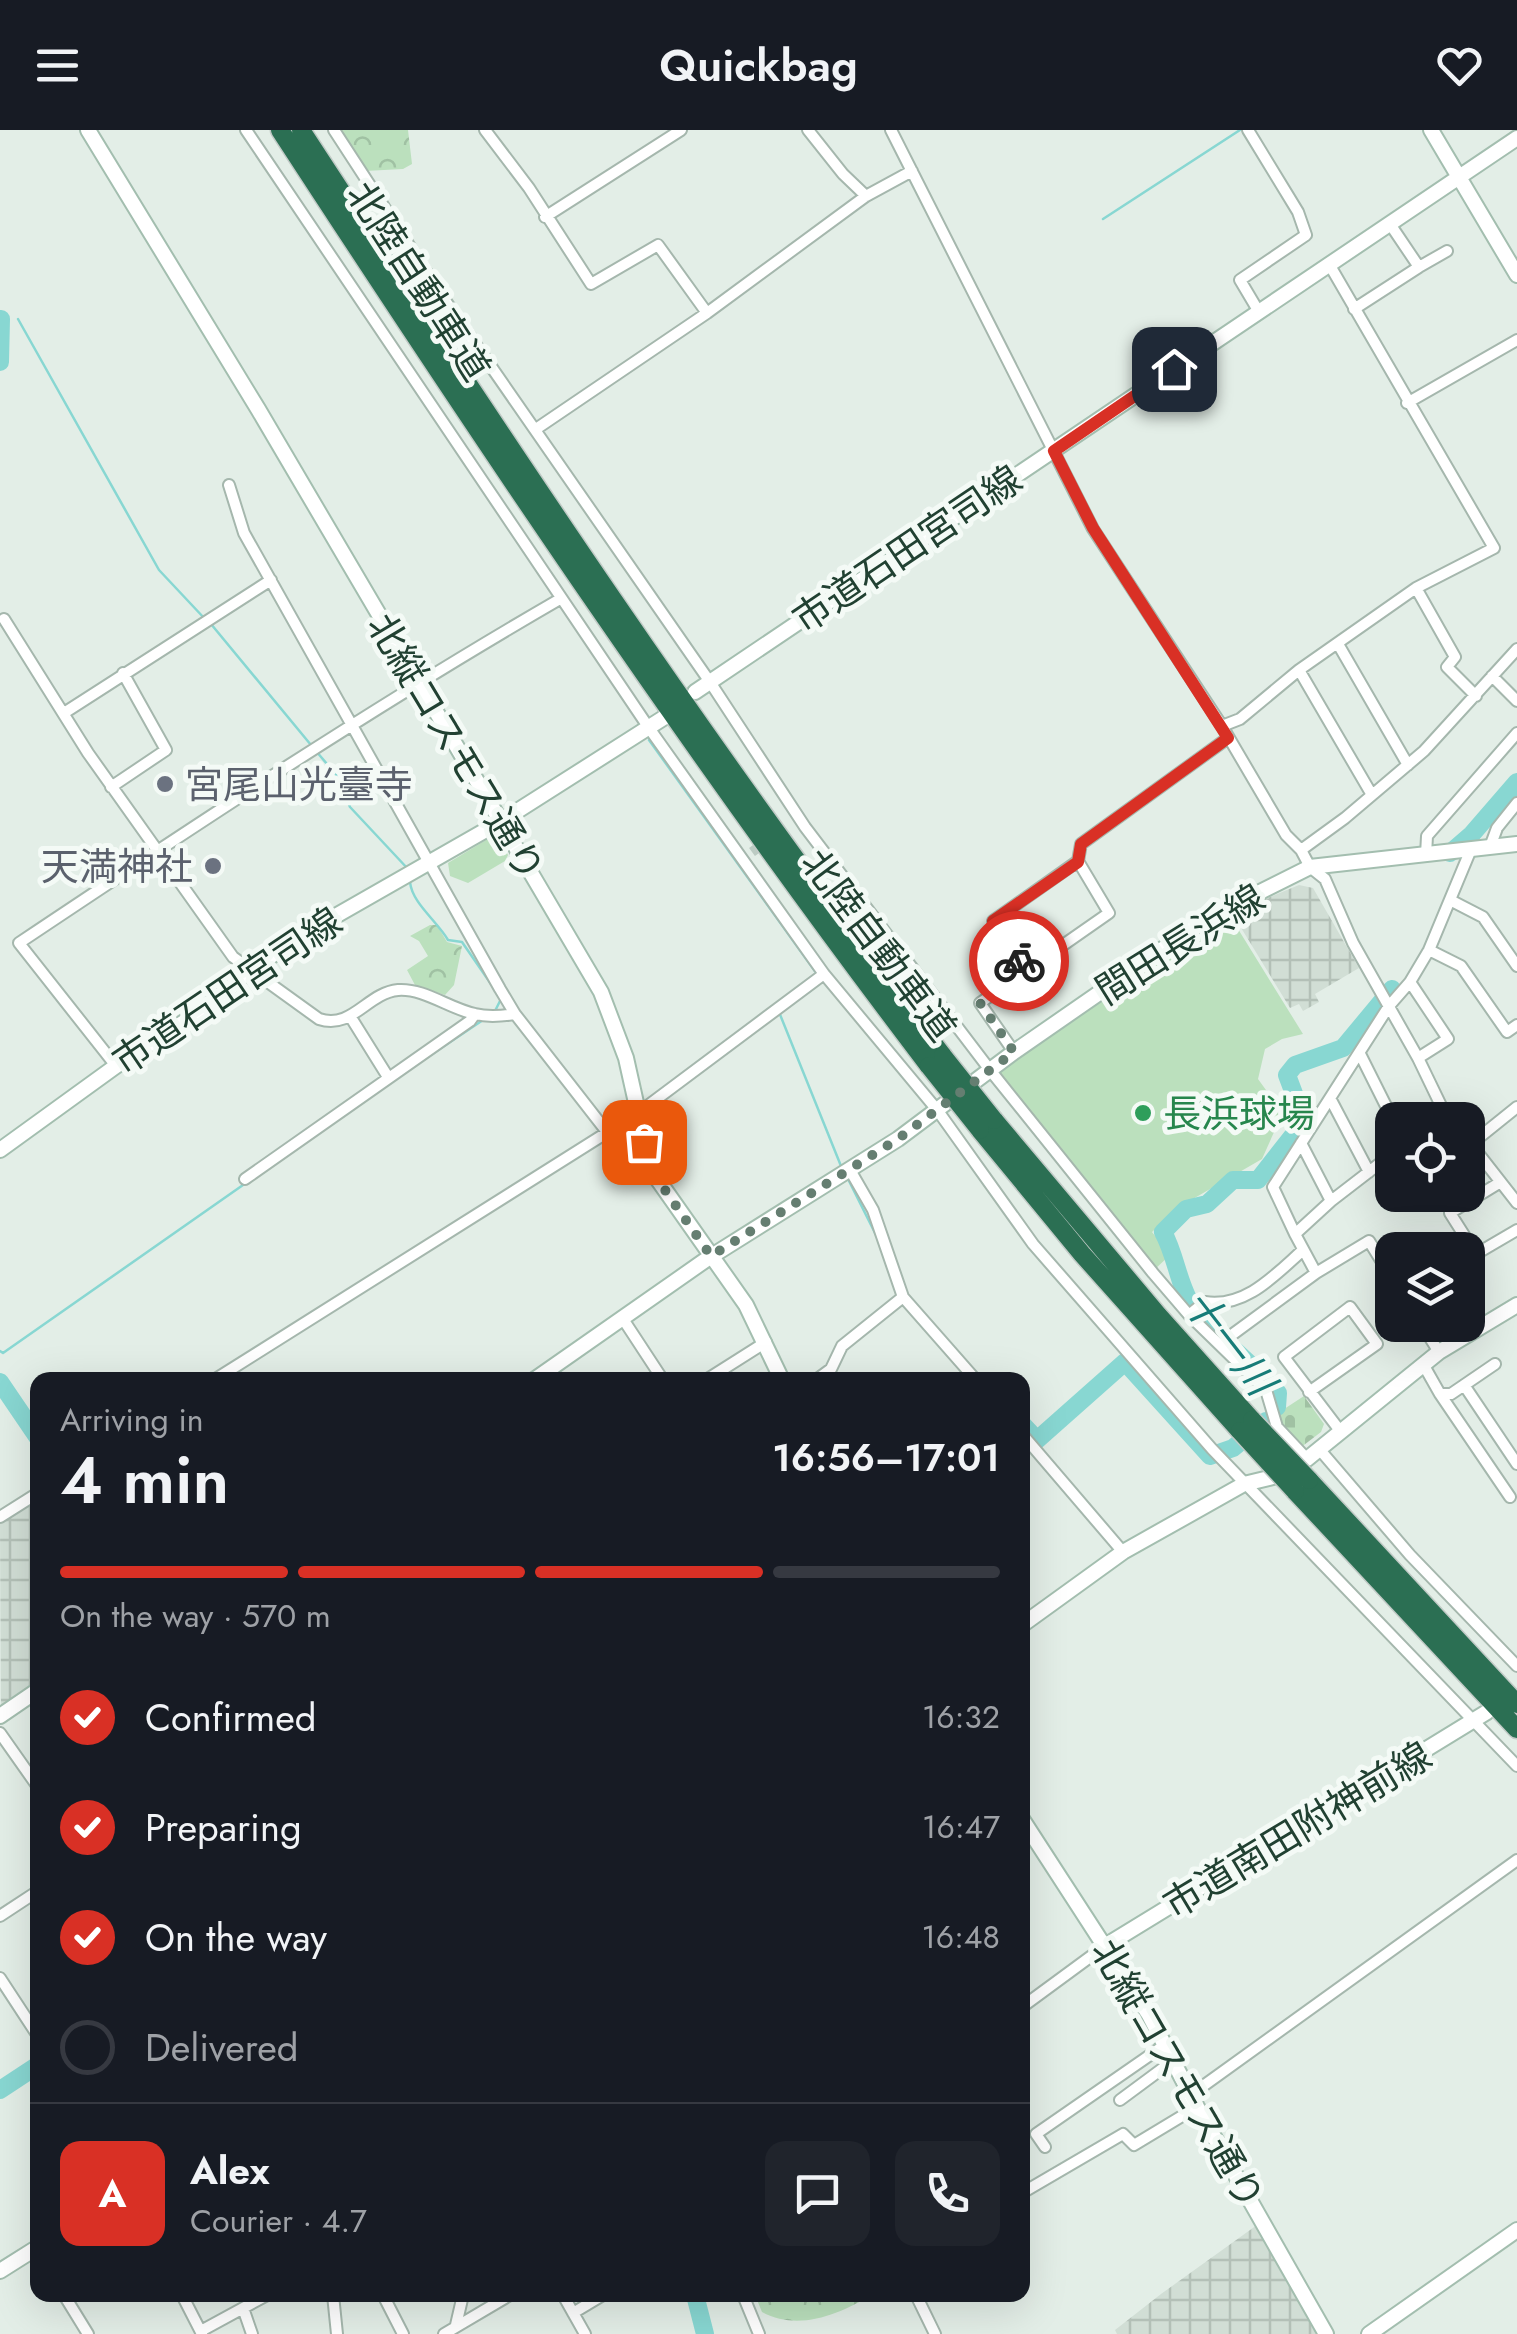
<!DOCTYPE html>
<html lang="en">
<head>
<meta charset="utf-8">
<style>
  body { margin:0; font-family:Jost,"Noto Sans JP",sans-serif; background:#20242c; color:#f1f3f6; height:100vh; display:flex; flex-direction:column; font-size:38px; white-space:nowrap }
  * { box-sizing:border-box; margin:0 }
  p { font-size:32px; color:#9ea1a6 }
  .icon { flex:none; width:55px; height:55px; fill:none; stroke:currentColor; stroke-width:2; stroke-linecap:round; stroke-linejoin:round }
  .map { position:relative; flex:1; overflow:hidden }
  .sheet { position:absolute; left:30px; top:1242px; width:1000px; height:930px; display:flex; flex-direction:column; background:#171b24; border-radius:20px; box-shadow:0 10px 40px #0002 }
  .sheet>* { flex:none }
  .buttons { position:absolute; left:1375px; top:972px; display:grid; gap:20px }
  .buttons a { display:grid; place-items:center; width:110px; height:110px; border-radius:20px; background:#171b24; box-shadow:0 10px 40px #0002; font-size:50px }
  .pin { position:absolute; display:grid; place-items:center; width:85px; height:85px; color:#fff; margin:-42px; border-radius:20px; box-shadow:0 5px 15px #0006 }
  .courier { position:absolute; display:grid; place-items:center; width:100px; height:100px; margin:-50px; border:8px solid #d93025; border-radius:50%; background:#fff; color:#222; box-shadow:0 2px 12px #0007 }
  .overview em { font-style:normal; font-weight:600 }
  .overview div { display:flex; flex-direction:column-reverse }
  .overview { display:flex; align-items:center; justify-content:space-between; height:170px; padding:0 30px }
  h1 { font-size:65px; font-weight:600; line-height:75px }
  .bar { display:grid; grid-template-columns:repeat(4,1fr); gap:15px 10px; align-content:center; height:120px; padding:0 30px }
  .bar i { height:12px; border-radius:8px; background:#363941 }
  .bar .on { background:#d93025 }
  .bar p { grid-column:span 4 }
  .line { display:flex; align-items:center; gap:25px; padding:0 30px; border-top:2px solid #363941 }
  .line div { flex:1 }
  .round { display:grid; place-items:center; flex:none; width:105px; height:105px; border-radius:20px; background:#20242c }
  ol { padding:0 30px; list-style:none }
  li { display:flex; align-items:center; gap:30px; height:110px }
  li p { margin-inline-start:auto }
  li .icon { padding:10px; border-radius:50%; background:#d93025; color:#fff; stroke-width:4 }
  li:last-child { color:#9ea1a6 }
  li i { width:55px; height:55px; border:5px solid #363941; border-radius:50% }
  header { display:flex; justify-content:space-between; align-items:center; height:130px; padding:0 30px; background:#171b24; font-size:45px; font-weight:600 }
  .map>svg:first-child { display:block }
  .industrial { fill:url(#industrial-grid) }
  .forest { fill:url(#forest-crowns) }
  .cemetery { fill:url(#cemetery-stones) }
  .park { fill:#bbe0bd }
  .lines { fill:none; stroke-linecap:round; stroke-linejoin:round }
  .stream { stroke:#88d7d2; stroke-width:2.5 }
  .river { stroke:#88d7d2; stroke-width:18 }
  .street-tunnel { stroke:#bccbc3; stroke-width:10; stroke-dasharray:10 5; stroke-linecap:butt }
  .street-casing { stroke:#a5b7ad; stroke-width:14 }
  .secondary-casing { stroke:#a3beaf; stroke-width:18 }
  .highway-casing { stroke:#c1cac6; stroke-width:21 }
  .street { stroke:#fff; stroke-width:10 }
  .secondary { stroke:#fff; stroke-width:14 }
  .highway { stroke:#2b6f53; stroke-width:18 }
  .highway-bridge-casing { stroke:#c1cac6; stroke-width:21; stroke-linecap:butt }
  .highway-bridge { stroke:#2b6f53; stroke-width:18 }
  .done { stroke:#657e71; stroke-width:10; stroke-dasharray:0 18 }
  .route { stroke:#d93025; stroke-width:12 }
  .worship-dot { fill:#6b7280; stroke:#f4faf6; stroke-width:4 }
  .leisure-dot { fill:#2e9e5b; stroke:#f4faf6; stroke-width:4 }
  .labels { text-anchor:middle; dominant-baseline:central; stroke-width:10; stroke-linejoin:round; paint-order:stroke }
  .street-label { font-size:38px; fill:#214132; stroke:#f4faf6 }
  .worship-label { font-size:38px; fill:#5b616d; stroke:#f4faf6; text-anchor:start }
  .leisure-label { font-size:38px; fill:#27864d; stroke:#f4faf6; text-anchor:start }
  .water-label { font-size:40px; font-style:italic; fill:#167c78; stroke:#f4faf6 }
</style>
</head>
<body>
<header><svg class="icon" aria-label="menu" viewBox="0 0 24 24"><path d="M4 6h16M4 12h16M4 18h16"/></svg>Quickbag<svg class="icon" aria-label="heart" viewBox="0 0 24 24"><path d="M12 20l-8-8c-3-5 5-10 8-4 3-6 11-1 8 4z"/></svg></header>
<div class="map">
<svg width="1517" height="2204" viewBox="0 0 1517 2204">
  <defs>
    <pattern id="industrial-grid" width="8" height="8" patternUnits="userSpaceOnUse" patternTransform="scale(2.5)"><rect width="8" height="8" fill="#d1ded5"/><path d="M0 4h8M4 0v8" fill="none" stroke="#b3c0b7"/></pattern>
    <pattern id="forest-crowns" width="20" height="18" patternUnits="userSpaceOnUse" patternTransform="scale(2.5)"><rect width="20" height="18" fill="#bbe0bd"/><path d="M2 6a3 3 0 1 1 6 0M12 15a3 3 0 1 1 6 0" fill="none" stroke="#a0c1a3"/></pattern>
    <pattern id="cemetery-stones" width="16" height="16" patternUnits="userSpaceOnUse" patternTransform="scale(2.5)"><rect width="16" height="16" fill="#bbe0bd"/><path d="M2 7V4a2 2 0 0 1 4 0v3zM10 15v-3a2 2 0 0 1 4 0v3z" fill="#a0c1a3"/></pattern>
  </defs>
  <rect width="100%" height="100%" fill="#e3eee7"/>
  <path class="industrial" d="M1299 755 1313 758 1359 838 1315 864 1319 872 1303 881 1299 874 1290 878 1232 783Z
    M37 1368V1553L1 1579 0 1392Z
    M1257 2095 1316 2204H1117L1115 2200 1161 2164Z"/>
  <path class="forest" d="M338 0H408L412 34 403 39 365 41Z
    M430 795H437L447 812 462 816 454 855 445 865 415 855 407 840 428 826 419 811 410 806Z
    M755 2165H872C839 2184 799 2202 762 2182Z"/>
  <path class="cemetery" d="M1304 1266 1324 1294 1321 1302 1300 1318 1275 1285Z"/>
  <path class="park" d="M491 707 500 711 508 725 505 731 468 753 450 746 448 733Z
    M1230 786 1303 904 1282 909 1265 919 1258 949 1277 975 1279 991 1262 1029 1179 1077 1152 1102 1170 1125 1153 1141 990 946Z"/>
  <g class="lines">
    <path class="stream" d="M1103 89 1240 0
      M1 188H6
      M18 189 159 440 205 489
      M211 494 311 615
      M649 610 817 844
      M316 621 338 647 350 677 408 739
      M410 752C412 773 437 791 448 810L462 812 491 854
      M810 861 822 851
      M779 882 841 1036
      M494 883 501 869
      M407 941 483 890
      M848 1049 880 1113
      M0 1221 3 1223 243 1055"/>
    <path class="river" d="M0 232 1 189
      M1450 723 1472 704 1517 652
      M0 1252 38 1308
      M1277 1277 1278 1263C1254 1234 1213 1205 1193 1177 1179 1158 1176 1125 1163 1102L1186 1079 1207 1074 1233 1050H1258L1298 999 1296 969 1287 945 1295 935 1343 918 1392 859
      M1022 1294 1037 1310 1125 1232 1210 1326 1233 1318 1266 1291
      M0 1960 38 1935
      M695 2165 705 2204"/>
    <path class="street-tunnel" d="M752 722 788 696"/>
    <defs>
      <path id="street" d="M246 0 649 598 824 844 938 981 1033 1114 1212 1319 1517 1636
        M334 0 440 163 710 552 805 697 990 940 1153 1143 1189 1185 1266 1260 1277 1297 1307 1329
        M485 0 529 58 591 154 658 115 707 183
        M808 0 843 44 866 66
        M891 0 1093 399 1222 596 1286 705 1301 720 1310 737 1325 749 1353 813 1418 928 1446 986 1440 990
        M1248 0 1298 82 1306 105 1240 150 1259 182
        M545 87 681 0
        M1419 137 1447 121
        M1354 179 1419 137 1390 94
        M1407 273 1517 210
        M536 299 707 183 866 66 912 41
        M229 355 244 403 500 859 515 884 607 1002
        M1416 458 1455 527 1447 537 1476 566
        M4 489 88 623 233 827 319 889C352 900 367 863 398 860 424 858 450 879 475 884 487 887 502 886 515 884
        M1338 514 1408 635
        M1299 540 1372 665
        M1492 546 1517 571
        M64 583 271 450
        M1222 596 1240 589 1299 540 1416 458 1494 418 1329 134
        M111 657 166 620 123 543
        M1490 717 1497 698 1517 673
        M1301 720 1345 688 1424 621 1517 519
        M1426 725 1427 706 1517 603
        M1450 770 1483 787 1517 836
        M1429 820 1461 836 1507 902 1517 895
        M1025 841 993 791 1078 731 1081 714 1228 608
        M1410 852 1448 909 1418 928
        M350 886 388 947
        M1014 922 980 873 1109 783 1078 731
        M1360 924 1393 990
        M116 936 19 813C197 694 375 576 560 469
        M1330 968 1369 1042
        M1517 977 1471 1014 1517 1073
        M1301 1013 1331 1071
        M1392 1024 1331 1071 1295 1104 1273 1057 1389 876 1410 852 1429 820 1469 724
        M850 1040 873 1080 903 1167 976 1250
        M245 1049 470 891 475 884
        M1499 1053 1450 1083 1476 1124 1517 1100
        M1295 1104 1316 1143
        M1189 1185 1205 1172C1245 1178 1274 1146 1302 1121
        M623 1189 663 1250
        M1422 1195 1439 1222
        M1233 1204 1316 1143 1369 1111 1392 1148
        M1423 1234 1440 1264 1510 1367
        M214 1250 638 983 824 844
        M706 1250 766 1212
        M816 1250 831 1239 842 1216 903 1167
        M1464 1255 1517 1334
        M1309 1262 1377 1214 1350 1177 1284 1227 1341 1302
        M1440 1264H1451L1495 1234
        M1022 1304 1123 1422
        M1320 1320 1410 1425 1517 1536
        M0 1387 38 1363
        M0 1603 38 1657
        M0 1786 38 1761
        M0 1848 38 1906
        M1022 1877 1105 1816
        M1192 1964 1517 1730
        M1120 1970 1174 1930
        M1045 2017 1036 2004 1166 1914
        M1022 2063 1123 2004 1134 2015 1197 1977
        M64 2165 88 2204
        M182 2165 202 2204
        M333 2165 337 2204
        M383 2165 403 2204
        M563 2165 585 2204
        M743 2165 759 2204
        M916 2165 935 2204
        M243 2178 252 2204
        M573 2183 603 2165
        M456 2195 463 2165
        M201 2201 267 2165
        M444 2204 510 2165"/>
      <path id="secondary" d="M88 0 258 279 601 862 626 928 651 1040 746 1175 782 1250
        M1431 0 1517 145
        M695 562 1517 8
        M0 1020 116 936 212 874 249 841 304 804 500 692 665 587
        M534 1250 707 1129 898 1009 1014 922 1206 789 1310 737 1517 714
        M1022 1495 1123 1422 1244 1354 1273 1347 1307 1329 1439 1222 1517 1175
        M0 1586 38 1560
        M1022 1689 1149 1885 1197 1977 1326 2204
        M1105 1816 1487 1582
        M0 2141 38 2117
        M1369 2204 1517 2100"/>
      <path id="highway" d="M280 0C487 318 699 634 929 936
        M301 0C506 314 714 629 943 926
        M994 990 1158 1185 1252 1290
        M980 1000 1082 1124 1240 1301
        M1309 1350 1517 1574
        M1295 1361 1517 1599"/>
    </defs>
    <use href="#street" class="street-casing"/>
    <use href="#secondary" class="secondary-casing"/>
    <use href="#highway" class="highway-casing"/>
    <use href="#street" class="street"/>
    <use href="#secondary" class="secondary"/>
    <use href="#highway" class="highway"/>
    <defs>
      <path id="highway-bridge" d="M943 926 994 990
        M929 936 980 1000
        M1252 1290 1309 1350
        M1240 1301 1295 1361"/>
    </defs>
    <use href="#highway-bridge" class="highway-bridge-casing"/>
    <use href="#highway-bridge" class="highway-bridge"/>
  </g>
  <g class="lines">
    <path class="done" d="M644 1012 651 1040 711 1126 898 1009 1014 922 980 873 1025 840 1019 831"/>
    <path class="route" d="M1019 831 993 791 1078 732 1081 714 1228 608 1093 398 1054 321 1174 239"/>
  </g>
  <g class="worship-dot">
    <circle cx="165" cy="654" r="10"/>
    <circle cx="213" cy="736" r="10"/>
  </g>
  <circle class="leisure-dot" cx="1143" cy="983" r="10"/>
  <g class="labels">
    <g class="street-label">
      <text transform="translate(419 151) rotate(57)">北陸自動車道</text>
      <text transform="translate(907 419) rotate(-34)">市道石田宮司線</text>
      <text transform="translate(456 617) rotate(59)">北縦コスモス通り</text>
      <text transform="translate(1180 814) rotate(-32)">間田長浜線</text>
      <text transform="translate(879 815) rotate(53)">北陸自動車道</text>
      <text transform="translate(227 861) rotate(-34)">市道石田宮司線</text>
      <text transform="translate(1297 1700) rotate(-31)">市道南田附神前線</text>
      <text transform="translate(1178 1944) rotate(60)">北縦コスモス通り</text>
    </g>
    <g class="worship-label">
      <text x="185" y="654">宮尾山光臺寺</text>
      <text x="193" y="736" text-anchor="end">天満神社</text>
    </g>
    <g class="leisure-label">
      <text x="1163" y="983">長浜球場</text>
    </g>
    <g class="water-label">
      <text transform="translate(1229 1212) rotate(52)">十一川</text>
    </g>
  </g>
</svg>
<div class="buttons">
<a><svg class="icon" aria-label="locate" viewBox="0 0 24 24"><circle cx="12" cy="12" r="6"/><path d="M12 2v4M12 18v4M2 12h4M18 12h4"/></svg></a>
<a><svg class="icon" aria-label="layers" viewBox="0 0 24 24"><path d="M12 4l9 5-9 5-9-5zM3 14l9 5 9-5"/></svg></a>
</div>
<div class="pin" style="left:644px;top:1012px;background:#ea580c"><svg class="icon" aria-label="bag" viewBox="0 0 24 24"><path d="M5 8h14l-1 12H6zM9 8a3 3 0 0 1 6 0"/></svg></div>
<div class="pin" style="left:1174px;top:239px;background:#1f2937"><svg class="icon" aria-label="home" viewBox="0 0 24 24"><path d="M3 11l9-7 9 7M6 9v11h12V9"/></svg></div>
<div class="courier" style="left:1019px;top:831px"><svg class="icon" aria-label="bike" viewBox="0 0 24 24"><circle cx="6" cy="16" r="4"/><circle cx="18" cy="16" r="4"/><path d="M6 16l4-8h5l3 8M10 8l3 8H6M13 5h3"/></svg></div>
<section class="sheet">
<div class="overview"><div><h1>4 min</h1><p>Arriving in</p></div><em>16:56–17:01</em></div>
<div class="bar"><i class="on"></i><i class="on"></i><i class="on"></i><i></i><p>On the way · 570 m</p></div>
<ol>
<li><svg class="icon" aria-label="check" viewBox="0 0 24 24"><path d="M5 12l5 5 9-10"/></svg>Confirmed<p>16:32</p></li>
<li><svg class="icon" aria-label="check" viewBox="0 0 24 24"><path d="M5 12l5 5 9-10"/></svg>Preparing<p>16:47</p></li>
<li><svg class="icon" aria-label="check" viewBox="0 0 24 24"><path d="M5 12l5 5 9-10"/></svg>On the way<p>16:48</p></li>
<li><i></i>Delivered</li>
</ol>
<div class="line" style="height:180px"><b class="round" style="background:#d93025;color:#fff">A</b><div><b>Alex</b><p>Courier · 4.7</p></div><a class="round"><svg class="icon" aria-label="chat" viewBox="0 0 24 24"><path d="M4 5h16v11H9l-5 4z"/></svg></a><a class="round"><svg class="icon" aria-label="phone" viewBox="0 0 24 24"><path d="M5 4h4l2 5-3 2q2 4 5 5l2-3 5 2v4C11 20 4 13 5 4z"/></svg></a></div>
</section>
</div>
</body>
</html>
